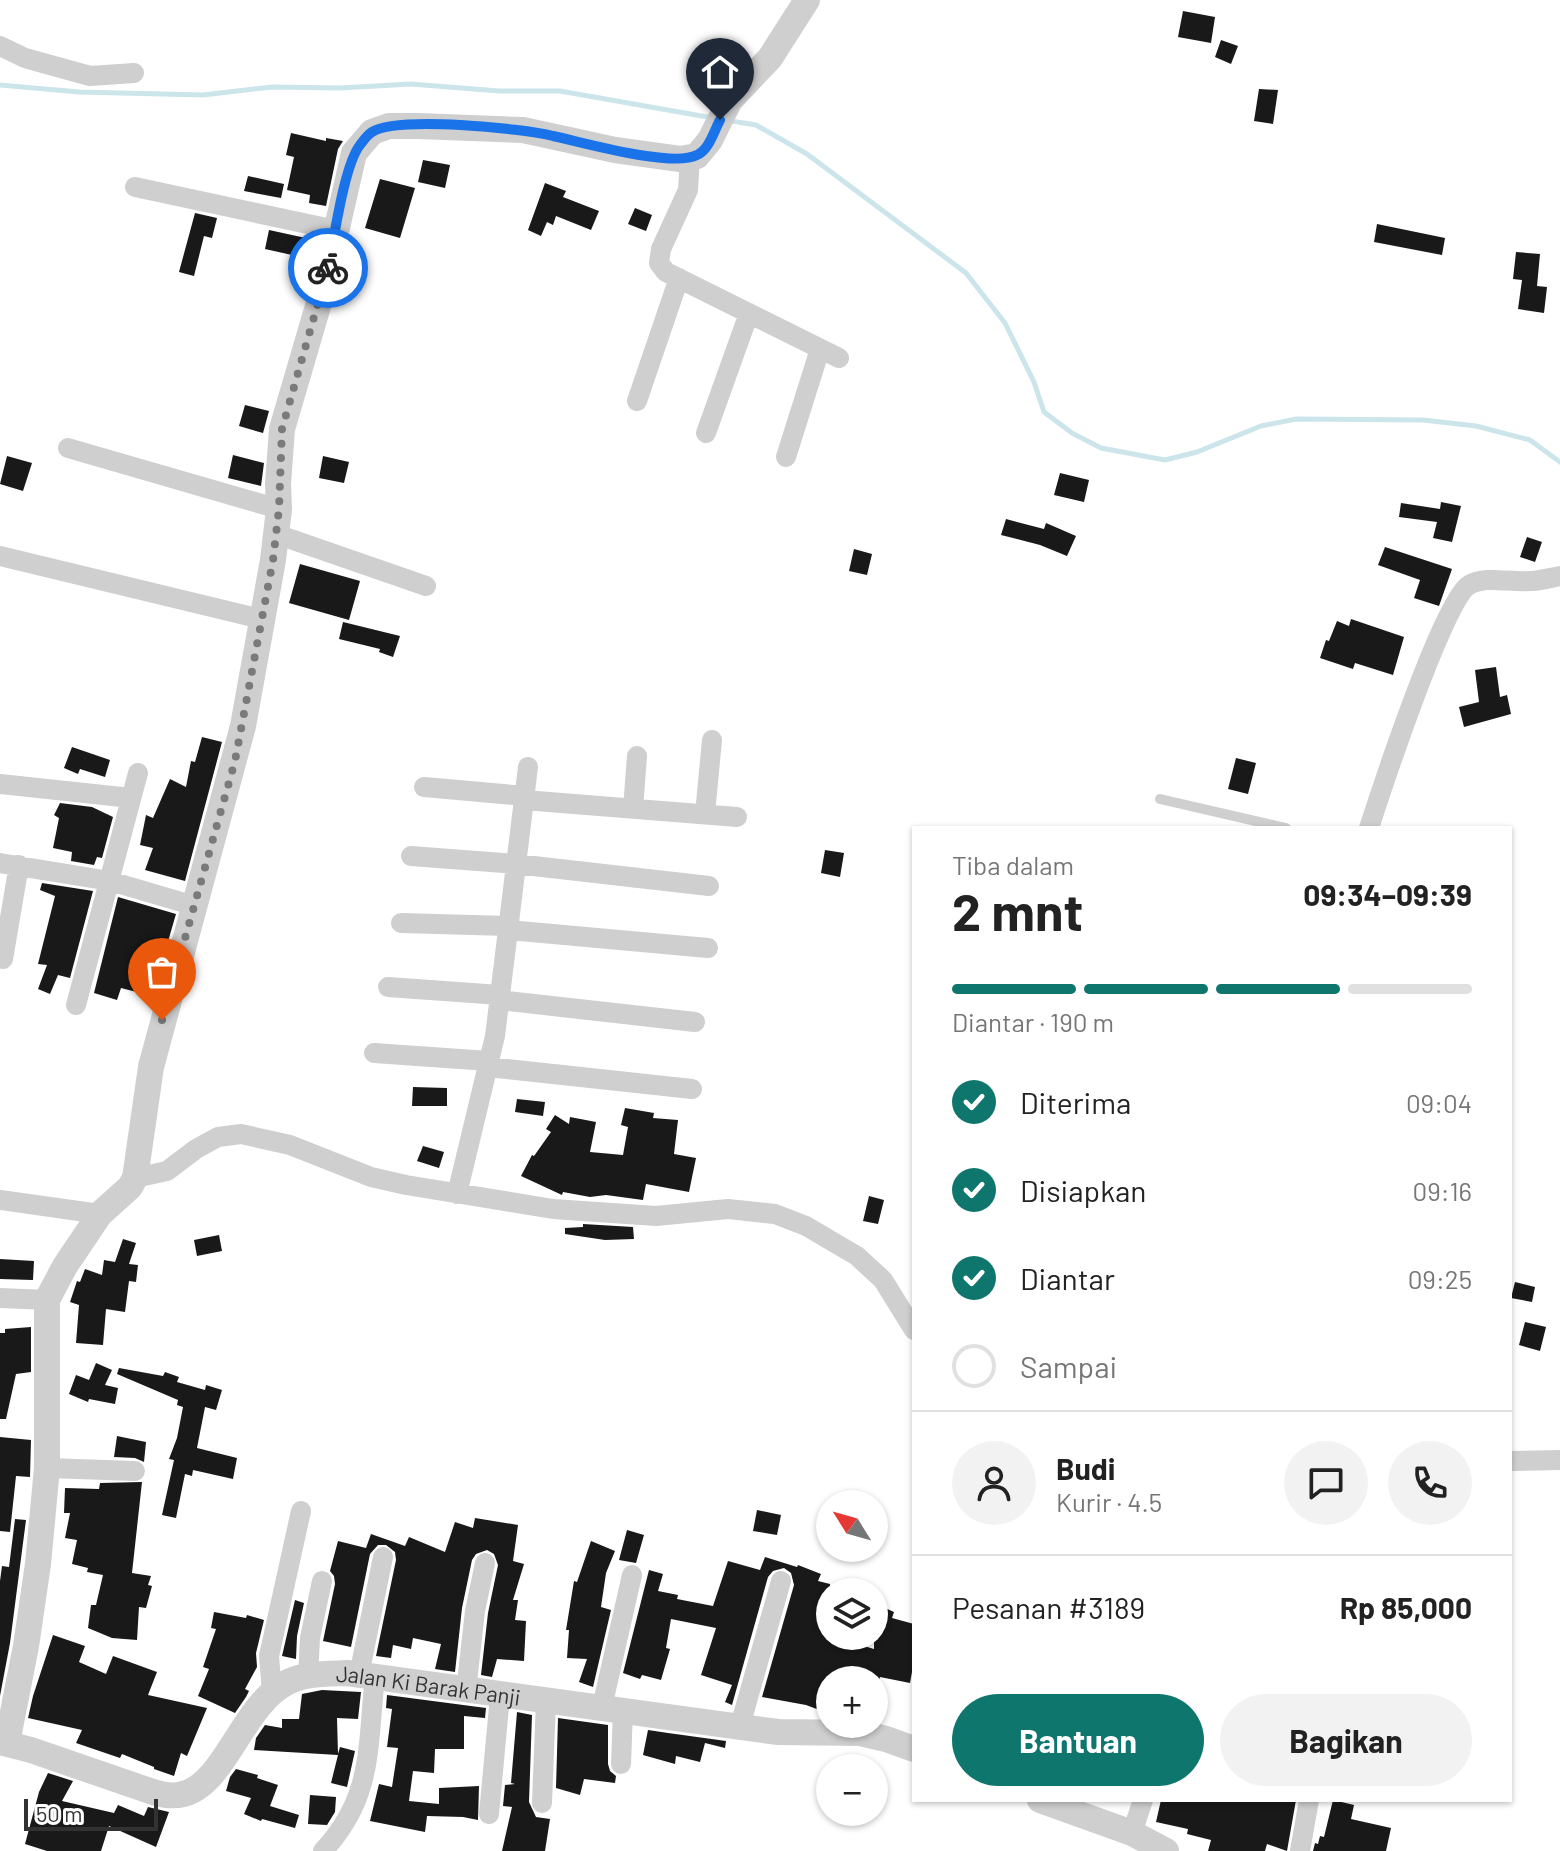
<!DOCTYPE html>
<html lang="id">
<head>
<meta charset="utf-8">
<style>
  body { margin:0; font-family:Barlow,sans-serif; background:#f2f2f2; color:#222; height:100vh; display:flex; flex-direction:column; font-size:30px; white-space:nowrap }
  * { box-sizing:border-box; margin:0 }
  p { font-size:26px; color:#767676 }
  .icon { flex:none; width:44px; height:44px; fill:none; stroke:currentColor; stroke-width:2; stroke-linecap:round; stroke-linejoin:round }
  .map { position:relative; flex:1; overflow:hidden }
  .side { position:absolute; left:912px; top:826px; width:600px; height:976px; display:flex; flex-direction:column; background:#fff; border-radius:0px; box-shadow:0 2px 6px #0004 }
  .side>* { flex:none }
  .needle { width:52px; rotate:307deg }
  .tools { position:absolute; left:816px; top:1490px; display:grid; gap:16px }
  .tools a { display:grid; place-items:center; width:72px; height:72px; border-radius:50%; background:#fff; box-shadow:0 2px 6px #0004; font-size:40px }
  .scale { position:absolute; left:24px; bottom:20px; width:134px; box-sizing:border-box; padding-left:8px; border:4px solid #323232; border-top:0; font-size:22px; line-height:28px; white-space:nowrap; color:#323232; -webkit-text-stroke:6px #fff; paint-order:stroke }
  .pin { position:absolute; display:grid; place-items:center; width:68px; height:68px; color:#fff; margin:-82px -34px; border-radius:50% 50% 50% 0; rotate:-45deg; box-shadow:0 0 8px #0007 }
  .pin .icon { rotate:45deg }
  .courier { position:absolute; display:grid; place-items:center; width:80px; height:80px; margin:-40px; border:6px solid #1a73e8; border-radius:50%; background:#fff; color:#222; box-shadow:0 2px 10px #0007 }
  .overview em { font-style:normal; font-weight:700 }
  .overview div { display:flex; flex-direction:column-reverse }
  .overview { display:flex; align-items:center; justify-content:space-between; height:136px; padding:0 40px }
  h1 { font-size:52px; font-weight:700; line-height:60px }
  .bar { display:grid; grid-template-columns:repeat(4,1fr); gap:12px 8px; align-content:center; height:96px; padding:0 40px }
  .bar i { height:10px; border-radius:6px; background:#e0e0e0 }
  .bar .active { background:#0f766e }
  .bar p { grid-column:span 4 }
  .line { display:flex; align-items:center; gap:20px; padding:0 40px; border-top:2px solid #e0e0e0 }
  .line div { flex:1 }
  .round { display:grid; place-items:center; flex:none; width:84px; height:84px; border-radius:42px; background:#f2f2f2 }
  ol { padding:0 40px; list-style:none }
  li { display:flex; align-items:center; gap:24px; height:88px }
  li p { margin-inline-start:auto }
  li .icon { padding:8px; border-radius:50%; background:#0f766e; color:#fff; stroke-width:4 }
  li:last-child { color:#767676 }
  li i { width:44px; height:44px; border:4px solid #e0e0e0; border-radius:50% }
  .button { display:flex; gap:16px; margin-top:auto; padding:16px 40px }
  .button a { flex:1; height:92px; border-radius:48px; background:#0f766e; color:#fff; font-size:32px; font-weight:700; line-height:92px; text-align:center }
  .button a+a { background:#f2f2f2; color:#222 }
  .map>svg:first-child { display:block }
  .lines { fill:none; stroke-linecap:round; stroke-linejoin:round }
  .stream { stroke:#cbe5eb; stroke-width:5 }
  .building { fill:#191919 }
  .service { stroke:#cfcfcf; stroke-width:10 }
  .minor { stroke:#cfcfcf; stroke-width:20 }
  .tertiary { stroke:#cfcfcf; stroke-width:26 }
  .done { stroke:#7a7a7a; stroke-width:8; stroke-dasharray:0 14.4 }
  .route { stroke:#1a73e8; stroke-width:10 }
  .labels { text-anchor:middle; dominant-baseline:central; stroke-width:8; stroke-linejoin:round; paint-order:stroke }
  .street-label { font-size:22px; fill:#323232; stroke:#fff }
</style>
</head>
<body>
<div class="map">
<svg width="1560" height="1851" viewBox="0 0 1560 1851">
  <rect width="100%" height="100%" fill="#fff"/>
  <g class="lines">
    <path class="stream" d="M0 85 79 92 203 95 272 87 340 88 411 84 499 91H560L713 118
      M731 121 756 125 807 154 966 273 1005 323 1034 382 1044 412 1072 433 1101 448 1165 460 1197 452 1261 426 1296 419 1423 420 1476 426 1530 440 1560 462"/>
  </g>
  <path class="building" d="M1183 11 1215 17 1211 43 1178 37Z
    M1221 40 1238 46 1231 64 1215 57Z
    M1259 89 1278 90 1273 124 1254 121Z
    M291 133 326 141V138L343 141 338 149 326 206 309 203 310 195 287 190 294 157 286 155Z
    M423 160 450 165 445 188 418 182Z
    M248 176 284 184 281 198 244 191Z
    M380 179 415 188 400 238 365 228Z
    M545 183 566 191 563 197 599 211 591 230 556 216 553 225 547 222 541 236 528 230Z
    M635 208 652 215 646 231 628 224Z
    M195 213 217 218 212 238 204 236 194 276 179 272Z
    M1377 224 1445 238 1442 255 1374 242Z
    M269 230 315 240 310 272 290 270 292 255 265 249Z
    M1516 252 1540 254 1537 286 1547 287 1544 313 1518 309 1522 280 1513 279Z
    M245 405 269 411 263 433 239 426Z
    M233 455 264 463 261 486 228 478Z
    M7 456 32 463 23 491 0 484Z
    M323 456 349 462 344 483 319 478Z
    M1060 473 1089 480 1084 502 1054 495Z
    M1441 502 1461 506 1452 542 1433 538 1437 522 1399 517 1401 503 1440 509Z
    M1006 519 1044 529 1046 523 1076 536 1067 556 1040 545 1001 535Z
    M1527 537 1542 542 1535 562 1520 557Z
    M1385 547 1452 569 1439 606 1414 598 1420 580 1378 565Z
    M854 549 872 554 867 575 849 571Z
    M300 564 360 581 349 620 289 603Z
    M1351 619 1404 637 1393 675 1355 663 1353 669 1320 658 1326 640 1329 641 1337 621 1349 626Z
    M343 622 400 636 393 657 379 652 380 649 339 639Z
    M1496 667 1500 697 1507 695 1511 714 1464 727 1459 707 1479 702 1475 670Z
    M202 737 222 742 185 881 145 870 153 848 140 845 146 815 153 818 170 779 186 787 191 761 195 762Z
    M72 747 110 760 105 777 80 769 78 774 64 768Z
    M1236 758 1256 763 1248 794 1228 789Z
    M60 803 92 807 113 817 102 858 97 857 94 865 71 861 72 852 53 848 59 818 54 815Z
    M825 850 844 853 840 877 821 873Z
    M42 883 93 891 70 978 58 975 50 994 38 989 47 965 38 964 55 896 40 890Z
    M118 897 176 914 152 996 121 988 117 1000 94 993Z
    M413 1087 447 1088V1106H412Z
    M517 1099 545 1102 543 1116 515 1112Z
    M625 1108 654 1113 653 1118 678 1120 674 1154 696 1158 689 1192 646 1184 643 1200 606 1195 590 1197 563 1192 562 1195 521 1176 532 1155 534 1156 551 1132 546 1129 555 1115 569 1124 570 1117 596 1122 590 1152 623 1155 628 1127 621 1125Z
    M423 1146 444 1152 439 1168 417 1161Z
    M869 1196 884 1200 878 1224 863 1221Z
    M583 1224 633 1227 634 1239 605 1240 565 1234V1228L583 1227Z
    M219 1235 222 1251 197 1256 194 1240Z
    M123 1239 136 1243 129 1264 138 1265 136 1282 129 1281 125 1312 106 1309 103 1345 76 1343 79 1305 70 1302 77 1281 80 1282 85 1269 102 1275 104 1260 115 1262Z
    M0 1259 34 1261 33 1280 0 1279Z
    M1515 1282 1535 1287 1532 1302 1511 1298Z
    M1525 1322 1546 1327 1540 1351 1519 1345Z
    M31 1327V1372L16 1374 6 1419H0V1333H5V1329Z
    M96 1363 112 1370 105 1385 118 1388 115 1404 89 1399 88 1402 69 1394 76 1375 89 1380Z
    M119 1368 163 1376 165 1372 179 1377 177 1382 205 1390 206 1385 222 1390 216 1410 205 1407 197 1448 237 1458 233 1479 193 1470 192 1476 185 1474 176 1518 162 1515 174 1460 169 1459 177 1438 183 1407 177 1405 178 1400 117 1374Z
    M117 1436 146 1442 144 1462 135 1458 114 1457Z
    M0 1437 31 1440 30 1477 16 1476 10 1532 0 1531Z
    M142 1482 132 1573 151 1576 148 1585 152 1586 146 1608 139 1607 137 1640 112 1638 88 1628 91 1605H96L103 1575 87 1572 88 1568 72 1564 77 1540 65 1538 70 1513H64L65 1488 99 1489 100 1483Z
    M757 1510 781 1515 777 1535 753 1531Z
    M475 1518 518 1525 513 1561 524 1564 513 1600H518L515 1620 526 1621 524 1661 497 1659 492 1677 481 1675 488 1613 498 1565 494 1554 487 1550 476 1554 472 1560 462 1608 455 1672 435 1669 441 1644 413 1638 411 1649 393 1645 391 1658 376 1656 396 1560 395 1552 386 1545H378L370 1554 351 1647 323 1641 335 1584 334 1576 330 1571 338 1541 366 1548 371 1534 405 1546 409 1537 445 1552 455 1522 473 1528Z
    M15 1519 26 1520 10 1643 0 1696V1581L2 1566 9 1567Z
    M627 1530 644 1535 636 1563 619 1560Z
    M591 1541 615 1551 606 1573 601 1607 611 1610 593 1687 579 1682 587 1659 567 1658 569 1630H566L574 1581 577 1582Z
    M765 1557 797 1567 798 1565 821 1574 818 1581 830 1584V1636L874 1649V1603L894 1612 892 1618 914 1624V1661L910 1683 880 1677 879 1680H830V1714L806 1705 762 1697 794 1585 791 1573 784 1568 773 1571 768 1577 732 1705 725 1702 732 1685 701 1675 716 1628 671 1619 666 1648 670 1649 661 1680 642 1675 640 1679 623 1673 649 1570 663 1574 658 1591 678 1595 677 1599 713 1606 728 1561 760 1570Z
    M295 1600 304 1603 297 1636 296 1659 282 1656Z
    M214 1612 246 1618 247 1615 264 1620 256 1653 257 1667 245 1689 249 1691 246 1697 235 1713 198 1696 209 1669 203 1667 216 1629 211 1628Z
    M53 1635 85 1646 79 1662 106 1674 113 1656 157 1672 148 1695 207 1708 187 1756 181 1753 174 1776 154 1769V1767L122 1754 120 1758 76 1743 82 1730 28 1718 33 1696Z
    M322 1690 361 1692 358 1719 337 1718 338 1754 340 1747 355 1751 347 1787 331 1783 338 1755 254 1750 256 1738 265 1725 282 1728V1719H299L302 1694Z
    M387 1695 486 1708 485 1718 464 1716V1749H435L434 1773 413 1771 409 1801 439 1804V1788L479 1786 478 1820 463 1817 427 1816 425 1832 370 1821 379 1784 392 1787 398 1748 387 1747 392 1709 386 1708Z
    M517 1712 532 1715 529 1802 536 1817 550 1819 545 1851H502L512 1807 503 1806 505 1785 515 1784 511 1783Z
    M558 1718 608 1725V1764L610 1771 616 1776 615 1783 584 1779 580 1795 556 1788Z
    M648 1730 668 1733 726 1741 725 1748 705 1743 700 1762 676 1756 675 1764 643 1755Z
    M236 1769 258 1775 257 1778 278 1785 270 1806 299 1815 295 1828 262 1819 261 1821 244 1814 251 1798 226 1791 230 1777Z
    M48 1773 73 1781 62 1801 114 1813 118 1805 144 1816 148 1807 169 1812 156 1847 109 1826 101 1851H47L25 1844 39 1792Z
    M310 1795 336 1797 335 1812 327 1825 308 1824Z
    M1161 1800H1296L1287 1851 1267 1844 1265 1851H1208L1211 1840 1187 1834 1188 1829 1156 1822Z
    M1333 1800 1354 1805 1351 1819 1391 1828 1386 1851H1313L1315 1843 1318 1844 1320 1836 1324 1837Z"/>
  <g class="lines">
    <path class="service" d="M1160 799 1286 828"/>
    <path class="minor" d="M0 46 25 58 90 76 134 73
      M690 157 688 190 661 249 659 263 666 272 839 358
      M135 187 336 230
      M637 401 679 278
      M706 433 749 313
      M68 448 279 509
      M786 457 820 349
      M276 534 426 586
      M0 556 261 619
      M0 784 131 798
      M424 787 525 796
      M524 800 737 817
      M633 809 637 756
      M705 814 712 740
      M1369 828C1381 791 1444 599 1469 585 1486 575 1510 583 1530 581 1540 581 1550 578 1560 576
      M411 856 516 864 709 886
      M0 863 110 881 195 906
      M401 923 508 926
      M508 930 708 948
      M3 959 19 865
      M388 987 500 995
      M499 1000 695 1022
      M76 1005 138 773
      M374 1053 489 1061
      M488 1067 692 1089
      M135 1178 167 1171 196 1149 218 1137 241 1134 290 1145 371 1177 406 1185 553 1209 656 1216 728 1209 775 1214 806 1226 857 1256 883 1280 914 1330
      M457 1194 495 1036 528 767
      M0 1200 100 1214
      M0 1298 47 1300
      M1510 1461 1560 1460
      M47 1468 135 1471
      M359 1675 383 1557
      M308 1676 310 1638 322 1581
      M466 1691 475 1611 485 1563
      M272 1692 269 1656 301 1511
      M602 1707 632 1575
      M740 1726 781 1581
      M621 1764 623 1710
      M542 1803 546 1701
      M489 1814 500 1696
      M1132 1833 1143 1800
      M323 1851C374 1796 367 1747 375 1677
      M1300 1851 1309 1800"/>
    <g class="tertiary">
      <path id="s1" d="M0 1742 31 1750 153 1792C163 1795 173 1797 183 1794 225 1784 242 1706 286 1683 304 1673 327 1674 347 1673L778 1732 860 1733 886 1739 914 1749"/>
      <path d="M7 1743 26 1646 38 1564 47 1468V1300L65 1266 100 1214 130 1187 135 1178 151 1067 243 726 273 560 279 509 278 484 282 429 323 289 354 153 372 132 389 126H418L523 130 615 150 680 159 697 156 710 140 730 100 770 58 807 0"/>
      <path d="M1040 1800 1132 1833 1166 1851"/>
    </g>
  </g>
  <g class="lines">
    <path class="done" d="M162 1020 235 761 273 560 279 509 282 429 328 268"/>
    <path class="route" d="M328 268C334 240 344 165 360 145 363 141 368 134 372 132 397 116 522 128 553 136 582 142 672 168 697 155 709 150 714 131 720 120"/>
  </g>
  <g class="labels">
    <g class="street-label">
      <text stroke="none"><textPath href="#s1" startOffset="490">Jalan Ki Barak Panji</textPath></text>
    </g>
  </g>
</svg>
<div class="tools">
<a><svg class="needle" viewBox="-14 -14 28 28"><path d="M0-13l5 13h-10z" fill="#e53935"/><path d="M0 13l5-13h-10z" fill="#767676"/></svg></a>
<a><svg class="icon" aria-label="layers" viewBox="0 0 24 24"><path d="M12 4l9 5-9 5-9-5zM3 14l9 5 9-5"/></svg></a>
<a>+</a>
<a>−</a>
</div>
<div class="scale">50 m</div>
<div class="pin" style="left:162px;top:1020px;background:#ea580c"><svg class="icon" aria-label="bag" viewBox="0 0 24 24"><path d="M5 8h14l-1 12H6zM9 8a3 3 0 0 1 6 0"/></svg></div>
<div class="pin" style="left:720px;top:120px;background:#1f2937"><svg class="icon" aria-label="home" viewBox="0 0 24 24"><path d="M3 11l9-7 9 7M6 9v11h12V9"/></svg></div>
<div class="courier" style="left:328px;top:268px"><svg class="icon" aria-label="bike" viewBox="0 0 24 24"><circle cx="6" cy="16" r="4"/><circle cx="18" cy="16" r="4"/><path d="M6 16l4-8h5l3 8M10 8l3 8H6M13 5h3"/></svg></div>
<section class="side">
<div class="overview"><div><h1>2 mnt</h1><p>Tiba dalam</p></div><em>09:34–09:39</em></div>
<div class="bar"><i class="active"></i><i class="active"></i><i class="active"></i><i></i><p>Diantar · 190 m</p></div>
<ol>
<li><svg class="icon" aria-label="check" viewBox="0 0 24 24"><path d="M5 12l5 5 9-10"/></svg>Diterima<p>09:04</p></li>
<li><svg class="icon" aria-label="check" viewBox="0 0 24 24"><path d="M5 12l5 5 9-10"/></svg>Disiapkan<p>09:16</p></li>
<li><svg class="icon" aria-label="check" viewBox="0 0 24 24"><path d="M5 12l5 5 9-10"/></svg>Diantar<p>09:25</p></li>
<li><i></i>Sampai</li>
</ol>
<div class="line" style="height:144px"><a class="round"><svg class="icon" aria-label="person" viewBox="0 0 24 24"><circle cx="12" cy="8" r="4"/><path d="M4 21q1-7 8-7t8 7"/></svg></a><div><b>Budi</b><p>Kurir · 4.5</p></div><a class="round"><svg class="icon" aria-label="chat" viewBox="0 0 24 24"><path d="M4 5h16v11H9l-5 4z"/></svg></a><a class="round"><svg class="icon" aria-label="phone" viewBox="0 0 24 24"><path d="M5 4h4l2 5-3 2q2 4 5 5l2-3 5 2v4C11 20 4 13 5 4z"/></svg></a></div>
<div class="line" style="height:104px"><div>Pesanan #3189</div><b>Rp 85,000</b></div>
<div class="button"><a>Bantuan</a><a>Bagikan</a></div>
</section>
</div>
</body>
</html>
